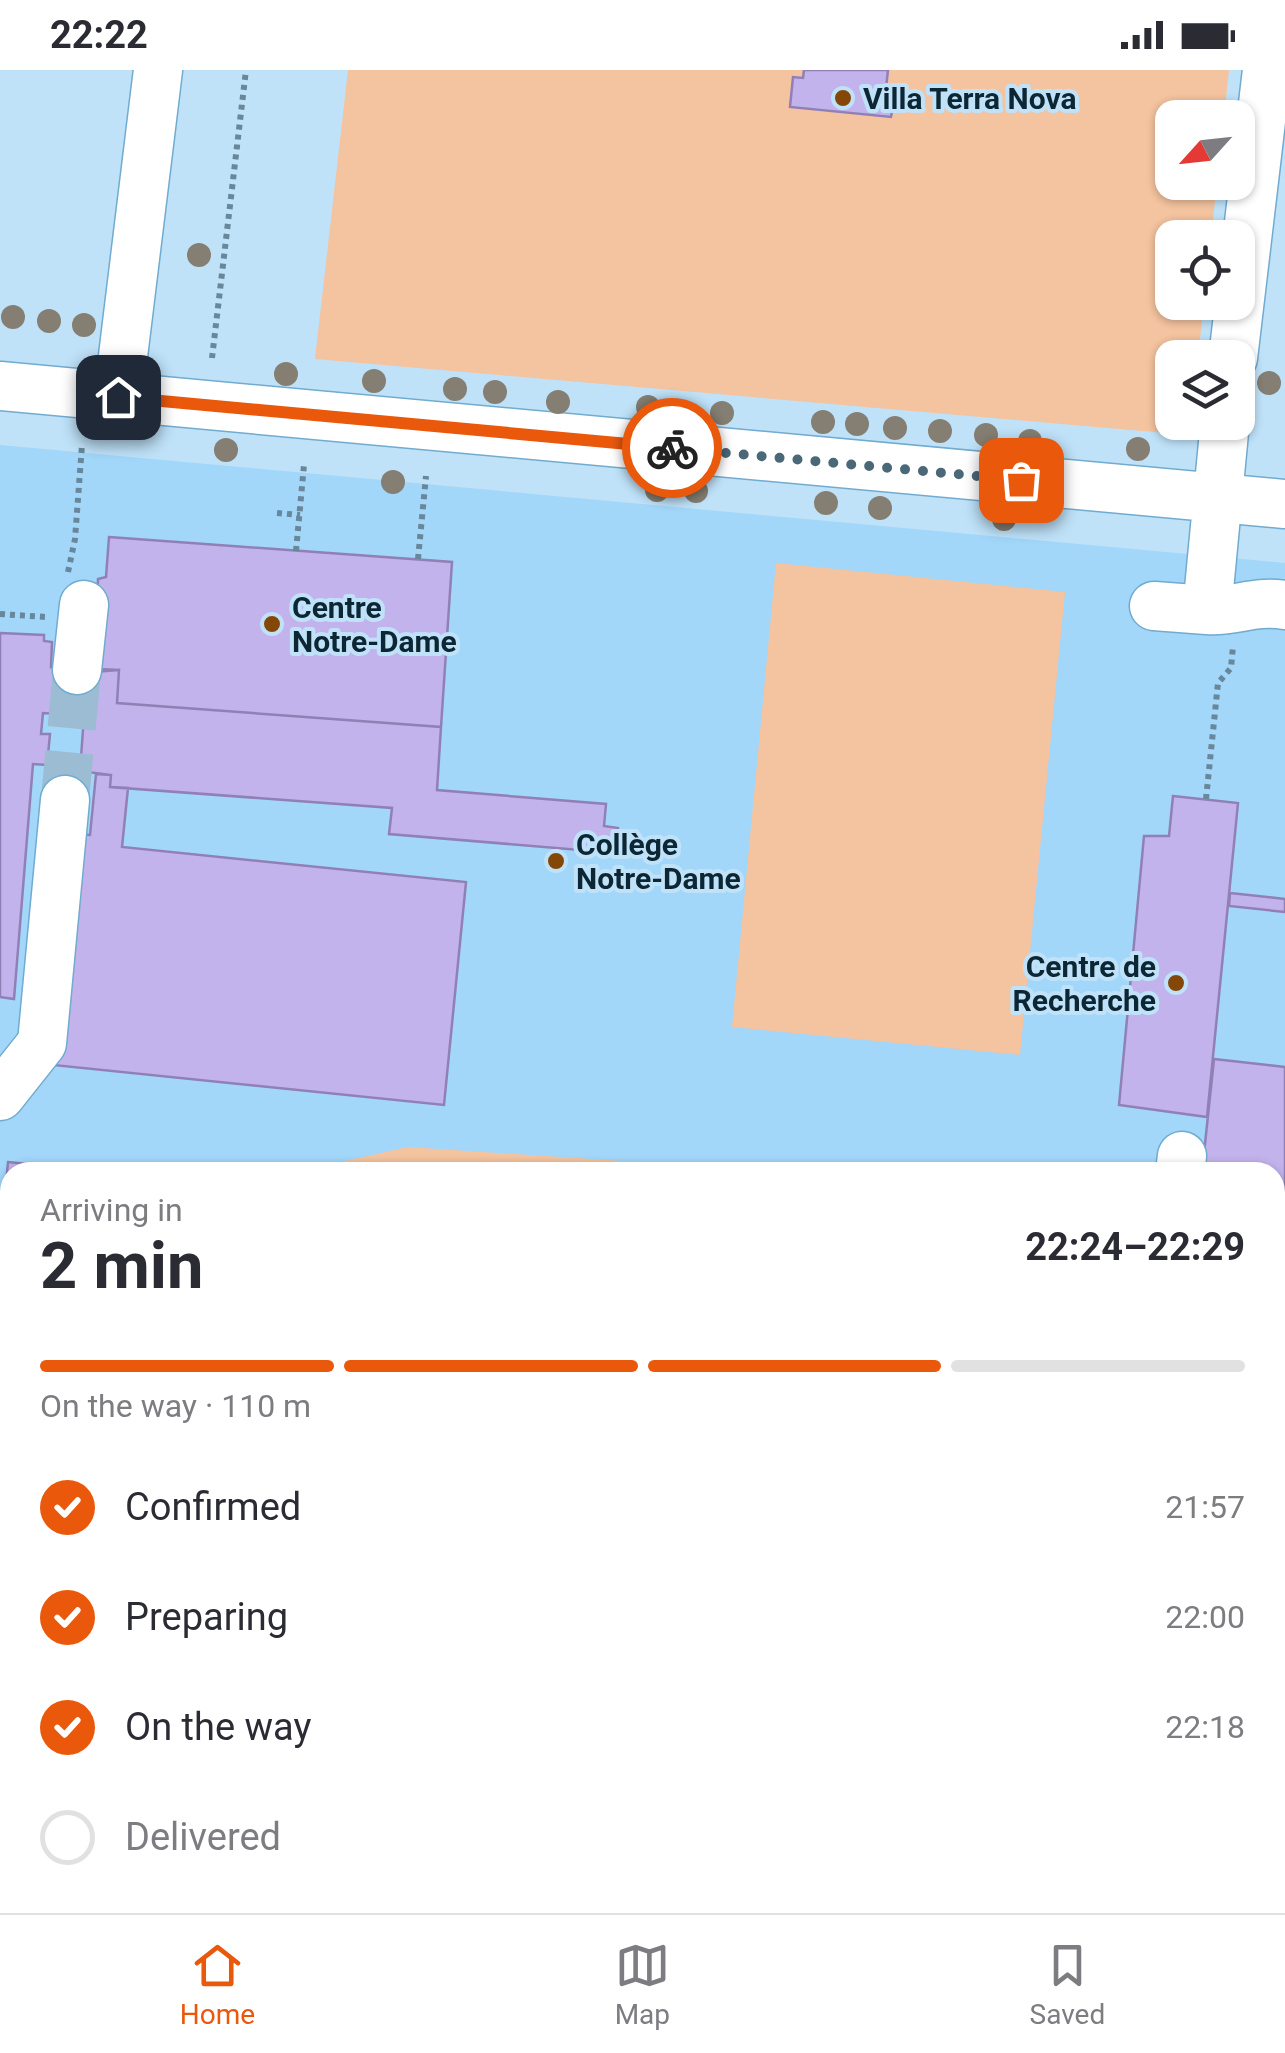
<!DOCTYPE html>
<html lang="en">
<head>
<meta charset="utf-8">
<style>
  body { margin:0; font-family:Roboto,sans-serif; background:#f7f7f7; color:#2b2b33; height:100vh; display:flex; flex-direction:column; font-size:38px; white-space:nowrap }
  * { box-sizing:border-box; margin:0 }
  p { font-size:32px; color:#7c7c81 }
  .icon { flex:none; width:55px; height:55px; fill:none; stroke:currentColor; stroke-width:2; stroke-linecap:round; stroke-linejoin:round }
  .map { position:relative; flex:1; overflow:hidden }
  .drawer { position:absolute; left:0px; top:1092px; width:1285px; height:752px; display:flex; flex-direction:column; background:#fff; border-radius:30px 30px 0 0; box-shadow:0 2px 8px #0004 }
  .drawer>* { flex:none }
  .needle { width:65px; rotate:243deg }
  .fabs { position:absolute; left:1155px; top:30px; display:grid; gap:20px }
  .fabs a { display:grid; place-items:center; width:100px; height:100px; border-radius:20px; background:#fff; box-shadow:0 2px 8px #0004; font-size:50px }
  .pin { position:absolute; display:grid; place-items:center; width:85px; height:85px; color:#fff; margin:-42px; border-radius:20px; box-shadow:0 5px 15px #0006 }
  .courier { position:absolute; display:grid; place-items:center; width:100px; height:100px; margin:-50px; border:8px solid #ea580c; border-radius:50%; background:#fff; color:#222; box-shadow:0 2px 12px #0007 }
  .head em { font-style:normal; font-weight:700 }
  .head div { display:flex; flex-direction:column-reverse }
  .head { display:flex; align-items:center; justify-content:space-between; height:170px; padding:0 40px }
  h1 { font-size:65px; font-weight:700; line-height:75px }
  .bar { display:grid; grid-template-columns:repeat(4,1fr); gap:15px 10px; align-content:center; height:120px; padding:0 40px }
  .bar i { height:12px; border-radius:8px; background:#e1e1e2 }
  .bar .current { background:#ea580c }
  .bar p { grid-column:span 4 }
  ol { padding:0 40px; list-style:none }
  li { display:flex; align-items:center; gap:30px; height:110px }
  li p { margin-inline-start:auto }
  li .icon { padding:10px; border-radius:50%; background:#ea580c; color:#fff; stroke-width:4 }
  li:last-child { color:#7c7c81 }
  li i { width:55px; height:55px; border:5px solid #e1e1e2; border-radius:50% }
  .status { display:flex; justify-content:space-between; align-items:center; height:70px; padding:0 50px; background:#fff; direction:ltr }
  .status svg { height:28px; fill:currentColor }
  .dock { display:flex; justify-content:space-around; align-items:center; height:140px; border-top:2px solid #e1e1e2; background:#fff; font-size:28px; color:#7c7c81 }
  .dock a { display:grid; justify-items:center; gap:5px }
  .dock .current { color:#ea580c }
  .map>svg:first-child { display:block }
  .built { fill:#a2d7fa }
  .green { fill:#f4c39f }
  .building { fill:#c3b3ec; stroke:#9080b6; stroke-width:2.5 }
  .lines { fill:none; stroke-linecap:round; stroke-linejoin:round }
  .minor-tunnel { stroke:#9bbcd2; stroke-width:48; stroke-dasharray:48 24; stroke-linecap:butt }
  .minor-casing { stroke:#71abd0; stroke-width:51 }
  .path { stroke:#69879a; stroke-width:6; stroke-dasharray:5 5; stroke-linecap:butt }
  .minor { stroke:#fff; stroke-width:48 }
  .tree { fill:#857e72 }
  .done { stroke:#4b6879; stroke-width:10; stroke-dasharray:0 18 }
  .route { stroke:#ea580c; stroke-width:12 }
  .poi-dot { fill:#854708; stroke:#bfe2f9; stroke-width:4 }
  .labels { text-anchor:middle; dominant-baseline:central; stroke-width:8; stroke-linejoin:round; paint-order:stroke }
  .poi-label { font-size:30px; font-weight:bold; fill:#0d2634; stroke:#bfe2f9; text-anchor:start }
</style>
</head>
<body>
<div class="status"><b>22:22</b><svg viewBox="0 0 49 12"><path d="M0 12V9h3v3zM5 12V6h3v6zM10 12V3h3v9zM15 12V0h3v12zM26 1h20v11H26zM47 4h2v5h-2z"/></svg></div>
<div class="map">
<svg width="1285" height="1843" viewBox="0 0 1285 1843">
  <rect width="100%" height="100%" fill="#bfe2f9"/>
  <path class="built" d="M0 375 1285 493V1643L1275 1642V1102H10V1449L0 1448Z
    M0 1532 10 1533V1835H147V1843H0Z"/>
  <path class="green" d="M348 0H1229L1224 47 1172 48V112L1217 113 1211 167 1172 168V232L1204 233 1198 287 1172 288V352L1191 354 1177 364 315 289Z
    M776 493 1065 522 1020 985 732 957Z
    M408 1077 791 1102H326L345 1091Z"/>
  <path class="building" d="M804 0H888L886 18 896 19 891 47 790 37 793 7 803 8Z
    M109 467 452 492 441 657 117 633 119 600 95 602 98 509 106 507Z
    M0 563 44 565V571L52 572 51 597 119 600 117 633 441 657 437 720 606 734 604 756 618 758 616 783 389 764 392 738 110 717 111 705 80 701 84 646 43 643 41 664H50L47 695 33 694 14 929 0 927Z
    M96 704 111 705 110 717 128 718 122 777 466 812 444 1035 53 995 76 764 90 765Z
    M1173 726 1238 733 1207 1047 1119 1035 1144 766H1169Z
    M1230 823 1285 829V842L1229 836Z
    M1214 989 1285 997V1140L1275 1139V1102H1202Z
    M8 1092 109 1102H10V1430L0 1429V1173Z
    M1275 1279 1285 1280V1526L1275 1525Z
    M0 1654 10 1655V1835H87L86 1843H0Z
    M1275 1675H1285V1843H1193L1194 1835H1275Z
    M331 1835H382L381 1843 331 1842Z
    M382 1835H431L434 1843H381Z
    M449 1835 453 1836 501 1835 500 1843H448Z
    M501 1835H549L548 1843H500Z
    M560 1835H618V1843H569V1838Z
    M618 1835H667V1843H618Z
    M688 1835H737L736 1843H688Z
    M737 1835H785V1843H736Z
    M806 1835H855L854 1843H805Z
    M855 1835H905L904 1843H854Z
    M924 1835H976V1843H923Z
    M976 1835H1029L1028 1843H976Z"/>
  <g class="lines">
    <path class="minor-tunnel" d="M65 730 77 600"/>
    <defs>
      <path id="minor" d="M1233 288 1267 0
        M0 316 1285 434
        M118 327 158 0
        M1225 352 1207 540C1238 542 1251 530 1285 535
        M1154 536 1207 540
        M77 600 84 535
        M0 1026 42 973 65 730
        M1180 1102 1182 1086
        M1285 1213V1252
        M0 1494 10 1495
        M1275 1625 1285 1627
        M184 1843 185 1835
        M1102 1843 1103 1835"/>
    </defs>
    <use href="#minor" class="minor-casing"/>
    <path class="path" d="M212 288 246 0
      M277 443 300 445
      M296 481 304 395
      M418 489 426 406
      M68 502 75 469 82 375
      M0 544 46 547
      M1206 729 1218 613 1231 598 1233 576"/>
    <use href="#minor" class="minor"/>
  </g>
  <g class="tree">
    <circle cx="199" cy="185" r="12"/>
    <circle cx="13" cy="247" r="12"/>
    <circle cx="49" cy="251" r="12"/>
    <circle cx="84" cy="255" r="12"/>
    <circle cx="286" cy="304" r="12"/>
    <circle cx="374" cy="311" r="12"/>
    <circle cx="1269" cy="313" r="12"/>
    <circle cx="455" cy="319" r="12"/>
    <circle cx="495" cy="322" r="12"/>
    <circle cx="558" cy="332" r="12"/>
    <circle cx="648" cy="337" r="12"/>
    <circle cx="722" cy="343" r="12"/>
    <circle cx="823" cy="352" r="12"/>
    <circle cx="857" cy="354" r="12"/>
    <circle cx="895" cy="358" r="12"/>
    <circle cx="940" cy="361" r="12"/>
    <circle cx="986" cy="365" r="12"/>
    <circle cx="1030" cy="371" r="12"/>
    <circle cx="1138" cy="379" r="12"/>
    <circle cx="226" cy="380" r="12"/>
    <circle cx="393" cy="412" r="12"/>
    <circle cx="657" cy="420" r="12"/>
    <circle cx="696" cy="421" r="12"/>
    <circle cx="826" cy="433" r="12"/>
    <circle cx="880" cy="438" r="12"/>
    <circle cx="1004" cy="449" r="12"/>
  </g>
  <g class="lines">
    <path class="done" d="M672 378 1021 410"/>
    <path class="route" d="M118 327 672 378"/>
  </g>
  <g class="poi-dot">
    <circle cx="843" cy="28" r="10"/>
    <circle cx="272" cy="554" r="10"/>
    <circle cx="556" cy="791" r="10"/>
    <circle cx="1176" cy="913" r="10"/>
  </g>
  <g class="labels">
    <g class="poi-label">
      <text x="863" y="28">Villa Terra Nova</text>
      <text x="292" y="537">Centre<tspan x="292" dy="34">Notre-Dame</tspan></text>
      <text x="576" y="774">Collège<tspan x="576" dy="34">Notre-Dame</tspan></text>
      <text x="1156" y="896" text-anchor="end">Centre de<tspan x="1156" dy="34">Recherche</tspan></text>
    </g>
  </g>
</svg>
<div class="fabs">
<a><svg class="needle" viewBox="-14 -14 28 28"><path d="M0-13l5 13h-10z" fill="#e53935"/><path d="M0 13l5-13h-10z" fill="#7c7c81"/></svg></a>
<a><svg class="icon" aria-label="locate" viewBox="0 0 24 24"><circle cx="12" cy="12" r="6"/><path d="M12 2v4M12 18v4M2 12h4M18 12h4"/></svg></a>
<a><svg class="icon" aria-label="layers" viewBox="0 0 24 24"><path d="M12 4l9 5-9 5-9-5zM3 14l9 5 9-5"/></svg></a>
</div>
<div class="pin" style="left:1021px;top:410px;background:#ea580c"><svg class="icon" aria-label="bag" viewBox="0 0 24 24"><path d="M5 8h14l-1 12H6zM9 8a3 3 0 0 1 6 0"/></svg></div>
<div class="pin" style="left:118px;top:327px;background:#1f2937"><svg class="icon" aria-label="home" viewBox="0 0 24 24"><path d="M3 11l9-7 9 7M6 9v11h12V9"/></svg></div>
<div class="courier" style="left:672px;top:378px"><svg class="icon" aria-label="bike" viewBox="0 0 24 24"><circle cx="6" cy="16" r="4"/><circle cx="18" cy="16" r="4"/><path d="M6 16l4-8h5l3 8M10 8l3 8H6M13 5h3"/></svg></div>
<section class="drawer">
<div class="head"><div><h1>2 min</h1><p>Arriving in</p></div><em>22:24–22:29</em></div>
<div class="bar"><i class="current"></i><i class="current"></i><i class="current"></i><i></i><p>On the way · 110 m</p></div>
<ol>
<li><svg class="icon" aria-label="check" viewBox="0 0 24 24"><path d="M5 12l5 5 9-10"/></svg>Confirmed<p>21:57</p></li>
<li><svg class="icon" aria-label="check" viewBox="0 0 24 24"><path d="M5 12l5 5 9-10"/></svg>Preparing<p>22:00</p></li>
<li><svg class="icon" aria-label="check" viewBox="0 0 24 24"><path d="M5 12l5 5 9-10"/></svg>On the way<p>22:18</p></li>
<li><i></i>Delivered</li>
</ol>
</section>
</div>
<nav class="dock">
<a class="current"><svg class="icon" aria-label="home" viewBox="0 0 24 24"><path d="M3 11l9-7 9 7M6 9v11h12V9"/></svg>Home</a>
<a><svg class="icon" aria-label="map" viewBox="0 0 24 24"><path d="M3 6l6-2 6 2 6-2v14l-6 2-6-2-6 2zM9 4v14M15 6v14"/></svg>Map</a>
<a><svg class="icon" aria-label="saved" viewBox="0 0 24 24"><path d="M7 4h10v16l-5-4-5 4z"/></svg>Saved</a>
</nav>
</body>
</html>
